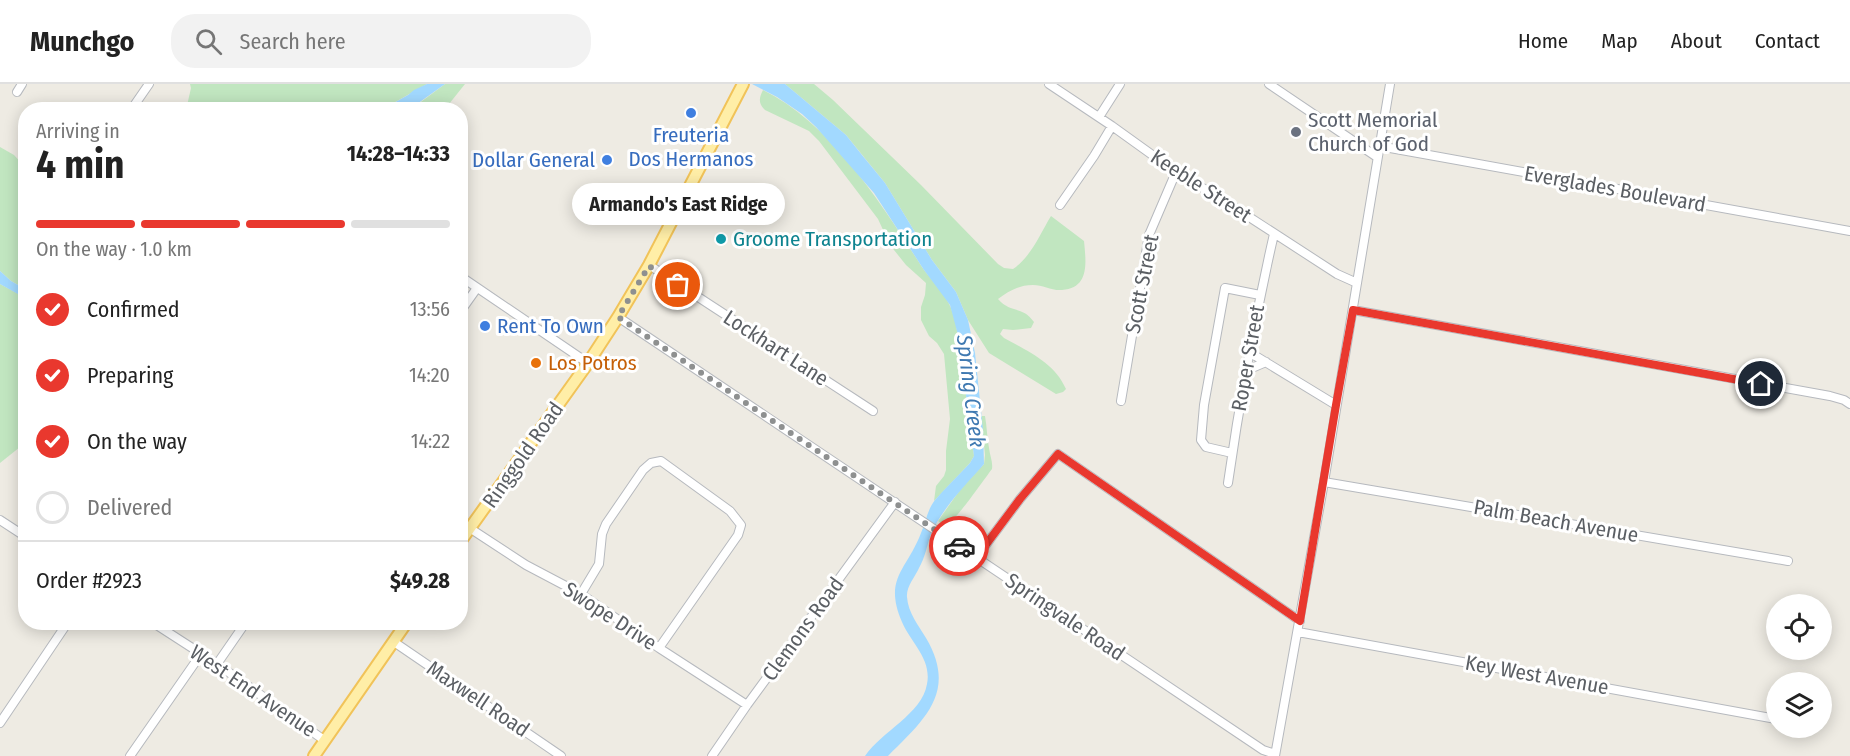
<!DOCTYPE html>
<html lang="en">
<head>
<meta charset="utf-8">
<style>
  body { margin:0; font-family:"Fira Sans Condensed",sans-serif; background:#f2f2f2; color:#222; height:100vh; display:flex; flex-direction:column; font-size:22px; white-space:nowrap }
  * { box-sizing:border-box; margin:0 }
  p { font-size:20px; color:#767676 }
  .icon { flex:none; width:33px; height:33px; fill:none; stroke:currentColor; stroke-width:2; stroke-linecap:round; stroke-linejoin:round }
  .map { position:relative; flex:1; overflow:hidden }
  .side { position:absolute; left:18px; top:18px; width:450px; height:528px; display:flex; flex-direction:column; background:#fff; border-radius:24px; box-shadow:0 3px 15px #0003 }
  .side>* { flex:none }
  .fabs { position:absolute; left:1766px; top:510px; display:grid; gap:12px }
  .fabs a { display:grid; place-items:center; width:66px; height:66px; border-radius:50%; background:#fff; box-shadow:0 3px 15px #0003; font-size:30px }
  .pin { position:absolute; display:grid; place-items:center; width:51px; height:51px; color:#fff; margin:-26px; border:3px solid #fff; border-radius:50%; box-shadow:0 2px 6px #0007 }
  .courier { position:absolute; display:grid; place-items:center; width:60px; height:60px; margin:-30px; border:4px solid #e9382e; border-radius:50%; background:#fff; color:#222; box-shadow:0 2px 8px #0007 }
  .bubble { position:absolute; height:42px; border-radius:21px; background:#fff; box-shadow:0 3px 15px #0003; font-size:20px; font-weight:700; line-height:42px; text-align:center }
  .headline em { font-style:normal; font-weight:700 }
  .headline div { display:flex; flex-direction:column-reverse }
  .headline { display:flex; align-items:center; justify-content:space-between; height:102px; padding:0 18px }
  h1 { font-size:39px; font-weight:700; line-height:45px }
  .bar { display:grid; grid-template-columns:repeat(4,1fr); gap:9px 6px; align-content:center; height:72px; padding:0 18px }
  .bar i { height:8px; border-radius:4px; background:#e0e0e0 }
  .bar .selected { background:#e9382e }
  .bar p { grid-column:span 4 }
  .line { display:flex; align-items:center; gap:15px; padding:0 18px; border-top:2px solid #e0e0e0 }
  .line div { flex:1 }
  ol { padding:0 18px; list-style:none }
  li { display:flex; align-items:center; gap:18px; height:66px }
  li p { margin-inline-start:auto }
  li .icon { padding:6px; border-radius:50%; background:#e9382e; color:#fff; stroke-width:4 }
  li:last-child { color:#767676 }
  li i { width:33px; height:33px; border:3px solid #e0e0e0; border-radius:50% }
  header { display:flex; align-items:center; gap:36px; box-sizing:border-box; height:84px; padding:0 30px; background:#fff; border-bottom:2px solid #e0e0e0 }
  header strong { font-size:28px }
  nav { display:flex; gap:33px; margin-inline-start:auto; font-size:21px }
  .search { width:420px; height:54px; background:#f2f2f2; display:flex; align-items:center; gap:15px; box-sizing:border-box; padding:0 21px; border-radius:24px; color:#767676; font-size:22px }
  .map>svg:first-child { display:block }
  .green { fill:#c1e6c0 }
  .water { fill:#a2d9ff }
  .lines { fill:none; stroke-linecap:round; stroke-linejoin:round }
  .minor-casing { stroke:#b6b9be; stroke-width:10 }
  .major-casing { stroke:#f1c359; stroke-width:14 }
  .minor { stroke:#fff; stroke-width:8 }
  .major { stroke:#ffeea7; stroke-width:10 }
  .done { stroke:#8e9090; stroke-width:6; stroke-dasharray:0 10.8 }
  .route { stroke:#e9382e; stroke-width:8 }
  .shop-dot { fill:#3f7fe0; stroke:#fff; stroke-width:2 }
  .worship-dot { fill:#6b7280; stroke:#fff; stroke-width:2 }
  .culture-dot { fill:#0f9aa8; stroke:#fff; stroke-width:2 }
  .food-dot { fill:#e8710a; stroke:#fff; stroke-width:2 }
  .labels { text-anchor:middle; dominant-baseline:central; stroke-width:6; stroke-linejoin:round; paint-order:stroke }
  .worship-label { font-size:21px; fill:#5b616d; stroke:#fff; text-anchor:start }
  .shop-label { font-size:21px; fill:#366cbe; stroke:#fff }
  .street-label { font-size:21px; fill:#5b5f64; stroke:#fff }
  .culture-label { font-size:21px; fill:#0d838f; stroke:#fff; text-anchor:start }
  .food-label { font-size:21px; fill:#c56008; stroke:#fff; text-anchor:start }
  .water-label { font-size:22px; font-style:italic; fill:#3f79b1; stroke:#fff }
</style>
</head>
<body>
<header>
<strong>Munchgo</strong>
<div class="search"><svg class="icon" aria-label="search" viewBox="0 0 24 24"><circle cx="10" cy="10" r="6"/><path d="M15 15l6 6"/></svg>Search here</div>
<nav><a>Home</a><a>Map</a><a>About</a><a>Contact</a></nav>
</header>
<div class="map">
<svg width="1850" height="672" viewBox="0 0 1850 672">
  <rect width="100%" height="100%" fill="#eeebe3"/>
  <path class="green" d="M190 0H427L383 25 186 26 191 4Z
    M445 0H465L445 25 410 26Z
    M785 0H814L833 16 921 101 998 180 1004 184 1013 185C1031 173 1040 150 1051 132L1084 157C1086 178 1090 204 1062 206 1052 207 1043 201 1033 201 1019 201 1009 207 998 215 1011 230 1022 221 1034 238L1031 244 1013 246 1003 245 1000 250 1004 254C1028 267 1055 279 1066 305L1063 308 1056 310 989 269 968 236 956 208 932 176 885 99 846 51Z
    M763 6C832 40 882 121 922 183 931 196 945 209 951 224 958 242 959 262 962 282 966 312 971 341 974 372L970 379 934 417 936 402 944 392 946 386V367L950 335 944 270 937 259 929 252 921 236V223L925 211 926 199 906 181 890 161 878 135 819 57 809 47 765 26C758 19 759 14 763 6Z
    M0 63 14 71 25 83V205L11 197 0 187Z
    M0 200 26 214 25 359 0 379Z
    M981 332H985C987 343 987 354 989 364 990 372 993 378 992 385 985 394 955 438 947 440 943 442 941 439 938 437L962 403 984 380 985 371Z"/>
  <path class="water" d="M427 0H445L410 25H383L408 11 414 6Z
    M752 0H785L846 51 862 71 885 99 932 176 956 208 968 236 975 269 983 346 984 380C965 402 943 423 931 450 927 461 925 474 919 484 915 493 906 503 907 513 908 529 919 542 926 554 958 608 924 636 888 672H865C882 647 922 630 927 600 932 575 911 559 902 538 883 494 907 486 921 449 926 438 927 426 935 416 946 403 959 391 970 379L974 372 958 251 950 221 924 186 874 109 816 43 802 30 777 13Z
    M0 187 11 197 25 205V214L0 200Z"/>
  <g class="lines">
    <defs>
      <path id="minor" d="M1049 0 1112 42 1176 88 1226 118 1337 190 1357 199
        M1269 0 1377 73
        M17 8 22 0
        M131 26 149 0
        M1099 33 1120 0
        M1379 62 1850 147
        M1060 121 1094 72 1112 42
        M649 181 873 327
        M460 192 588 279
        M1353 226 1830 312 1844 316 1850 320
        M460 228 477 204
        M618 233 1263 666 1275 670
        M1249 268 1336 321
        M1245 287 1266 278
        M1121 317 1149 151 1176 88
        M1232 369 1206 363 1201 356 1204 321 1225 204 1260 211
        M1324 398 1788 477
        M1228 399C1240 315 1255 233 1274 150
        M0 436 26 453
        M471 445 526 481 581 510 659 564 747 621
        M976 474 1020 415 1058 370 1300 537
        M581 510 599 480 602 450 606 440 643 386 651 379 661 377 730 427 741 441 738 451 659 564
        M152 538 217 580 324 656
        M1298 548 1776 635
        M394 558 561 672
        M217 580 246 538
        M0 639 68 538
        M130 672 201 570
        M712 672 747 621 895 418
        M1275 672 1324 398 1390 0"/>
      <path id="major" d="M460 458 588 279 618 233 649 181 743 0
        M314 672 407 538"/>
    </defs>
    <use href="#minor" class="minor-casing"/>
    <use href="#major" class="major-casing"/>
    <use href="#minor" class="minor"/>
    <use href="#major" class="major"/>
  </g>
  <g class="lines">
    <path class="done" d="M678 201 649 182 618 233 959 462"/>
    <path class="route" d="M959 462 976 474 1020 415 1058 370 1300 537 1336 321 1353 226 1761 300"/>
  </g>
  <g class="shop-dot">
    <circle cx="691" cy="29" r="6"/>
    <circle cx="607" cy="76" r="6"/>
    <circle cx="485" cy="242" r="6"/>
  </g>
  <circle class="worship-dot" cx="1296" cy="48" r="6"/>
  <circle class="culture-dot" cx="721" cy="155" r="6"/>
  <circle class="food-dot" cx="536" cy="279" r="6"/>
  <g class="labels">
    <g class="worship-label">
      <text x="1308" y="36">Scott Memorial<tspan x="1308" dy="24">Church of God</tspan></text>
    </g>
    <g class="shop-label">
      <text x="691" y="51">Freuteria<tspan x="691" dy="24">Dos Hermanos</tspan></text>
      <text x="595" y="76" text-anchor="end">Dollar General</text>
      <text x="497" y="242" text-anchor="start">Rent To Own</text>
    </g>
    <g class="street-label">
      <text transform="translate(1201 102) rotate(33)">Keeble Street</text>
      <text transform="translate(1615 105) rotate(10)">Everglades Boulevard</text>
      <text transform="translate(1142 200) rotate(-79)">Scott Street</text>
      <text transform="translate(776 264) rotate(33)">Lockhart Lane</text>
      <text transform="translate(1248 274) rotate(-80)">Roper Street</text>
      <text transform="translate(523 371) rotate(-55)">Ringgold Road</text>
      <text transform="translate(1556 437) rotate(10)">Palm Beach Avenue</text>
      <text transform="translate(610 532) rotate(33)">Swope Drive</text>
      <text transform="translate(1065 533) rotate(34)">Springvale Road</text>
      <text transform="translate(803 545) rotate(-54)">Clemons Road</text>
      <text transform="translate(1537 591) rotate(10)">Key West Avenue</text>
      <text transform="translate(253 607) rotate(34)">West End Avenue</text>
      <text transform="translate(478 615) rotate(34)">Maxwell Road</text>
    </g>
    <g class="culture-label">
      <text x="733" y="155">Groome Transportation</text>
    </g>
    <g class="food-label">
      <text x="548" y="279">Los Potros</text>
    </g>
    <g class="water-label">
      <text transform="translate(971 307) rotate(83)">Spring Creek</text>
    </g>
  </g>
</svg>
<div class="fabs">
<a><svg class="icon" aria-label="locate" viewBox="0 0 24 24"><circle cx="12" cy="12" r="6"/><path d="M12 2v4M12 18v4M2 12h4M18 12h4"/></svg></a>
<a><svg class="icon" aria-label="layers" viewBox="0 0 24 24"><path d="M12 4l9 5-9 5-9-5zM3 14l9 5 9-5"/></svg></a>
</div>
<div class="pin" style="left:678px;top:201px;background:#ea580c"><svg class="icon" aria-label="bag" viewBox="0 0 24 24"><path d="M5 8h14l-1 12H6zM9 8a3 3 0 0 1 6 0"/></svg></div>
<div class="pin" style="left:1761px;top:300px;background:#1f2937"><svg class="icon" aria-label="home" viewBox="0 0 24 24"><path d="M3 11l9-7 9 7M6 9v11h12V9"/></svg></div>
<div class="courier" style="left:959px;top:462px"><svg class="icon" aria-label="car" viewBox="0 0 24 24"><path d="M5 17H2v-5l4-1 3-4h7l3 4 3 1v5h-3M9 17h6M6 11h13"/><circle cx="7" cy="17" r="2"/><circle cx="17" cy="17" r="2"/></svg></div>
<div class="bubble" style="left:572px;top:99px;width:213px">Armando's East Ridge</div>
<section class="side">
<div class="headline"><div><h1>4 min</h1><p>Arriving in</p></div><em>14:28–14:33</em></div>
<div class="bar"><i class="selected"></i><i class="selected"></i><i class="selected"></i><i></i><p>On the way · 1.0 km</p></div>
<ol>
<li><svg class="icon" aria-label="check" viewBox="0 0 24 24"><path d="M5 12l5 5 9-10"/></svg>Confirmed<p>13:56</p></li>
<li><svg class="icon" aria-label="check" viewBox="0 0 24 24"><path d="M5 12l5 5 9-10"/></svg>Preparing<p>14:20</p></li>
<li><svg class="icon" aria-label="check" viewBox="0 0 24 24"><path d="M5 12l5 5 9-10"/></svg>On the way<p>14:22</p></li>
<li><i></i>Delivered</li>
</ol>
<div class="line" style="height:78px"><div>Order #2923</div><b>$49.28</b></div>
</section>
</div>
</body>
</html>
